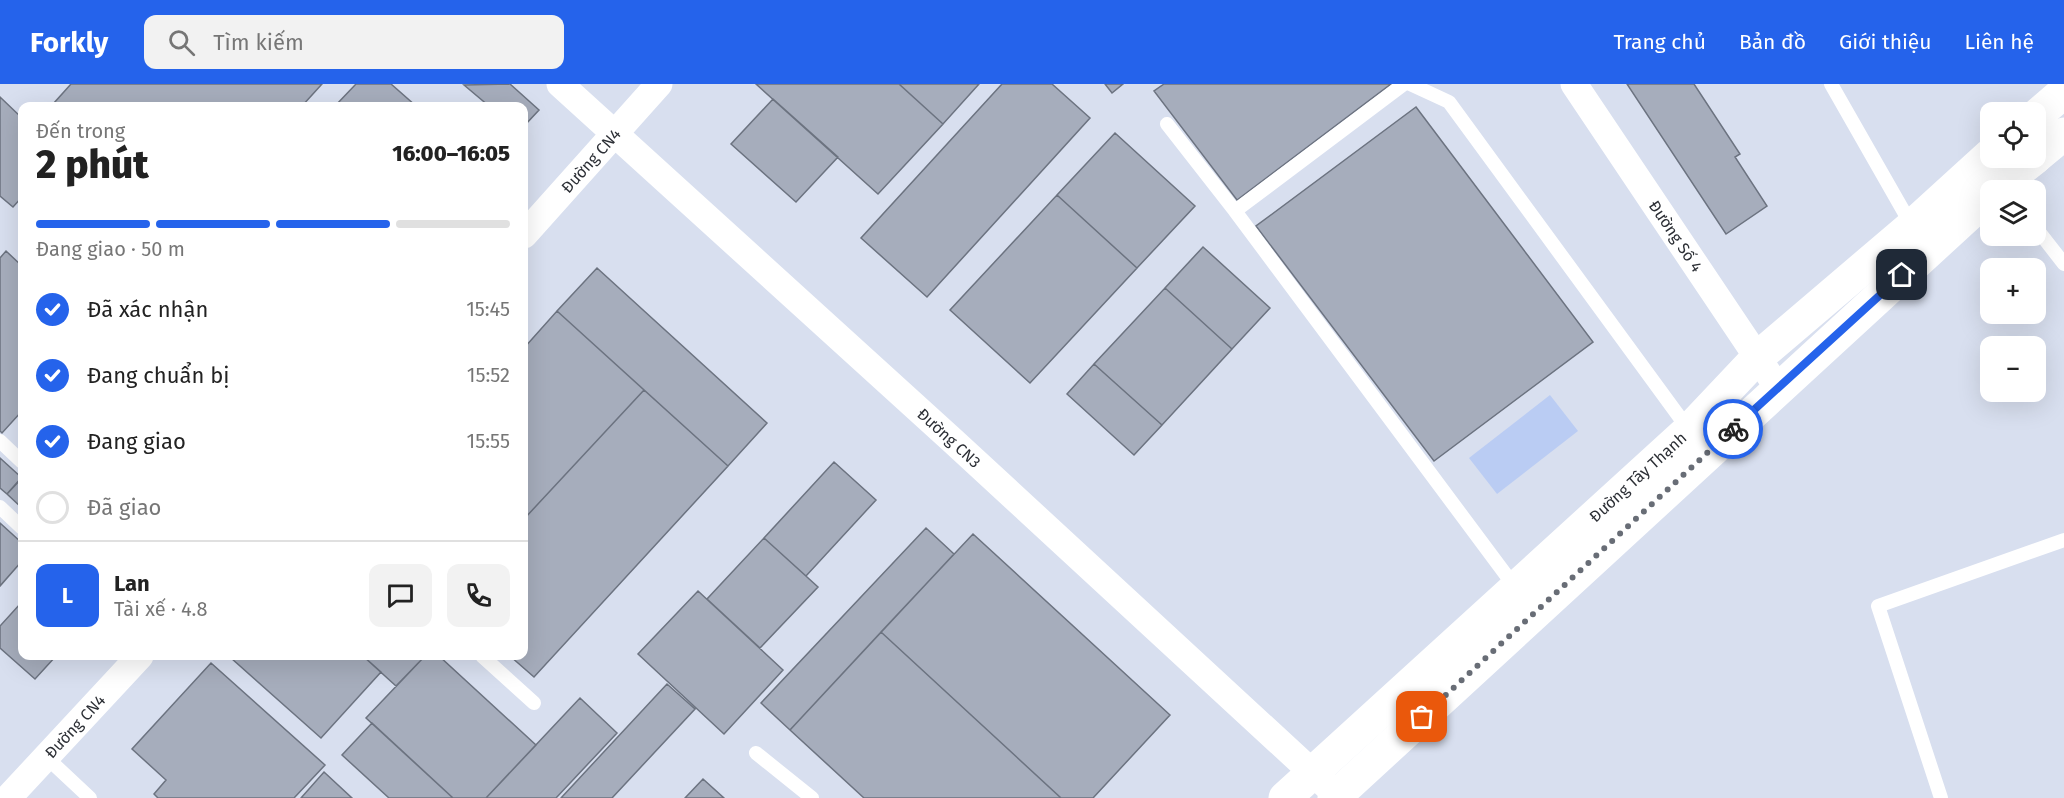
<!DOCTYPE html>
<html lang="vi">
<head>
<meta charset="utf-8">
<style>
  body { margin:0; font-family:"Fira Sans",sans-serif; background:#f2f2f2; color:#222; height:100vh; display:flex; flex-direction:column; font-size:22px; white-space:nowrap }
  * { box-sizing:border-box; margin:0 }
  p { font-size:20px; color:#767676 }
  .icon { flex:none; width:33px; height:33px; fill:none; stroke:currentColor; stroke-width:2; stroke-linecap:round; stroke-linejoin:round }
  .map { position:relative; flex:1; overflow:hidden }
  .panel { position:absolute; left:18px; top:18px; width:510px; height:558px; display:flex; flex-direction:column; background:#fff; border-radius:12px; box-shadow:0 6px 24px #0002 }
  .panel>* { flex:none }
  .tools { position:absolute; left:1980px; top:18px; display:grid; gap:12px }
  .tools a { display:grid; place-items:center; width:66px; height:66px; border-radius:12px; background:#fff; box-shadow:0 6px 24px #0002; font-size:30px }
  .pin { position:absolute; display:grid; place-items:center; width:51px; height:51px; color:#fff; margin:-26px; border-radius:12px; box-shadow:0 3px 9px #0006 }
  .courier { position:absolute; display:grid; place-items:center; width:60px; height:60px; margin:-30px; border:4px solid #2563eb; border-radius:50%; background:#fff; color:#222; box-shadow:0 2px 8px #0007 }
  .head em { font-style:normal; font-weight:800 }
  .head div { display:flex; flex-direction:column-reverse }
  .head { display:flex; align-items:center; justify-content:space-between; height:102px; padding:0 18px }
  h1 { font-size:39px; font-weight:800; line-height:45px }
  .bar { display:grid; grid-template-columns:repeat(4,1fr); gap:9px 6px; align-content:center; height:72px; padding:0 18px }
  .bar i { height:8px; border-radius:4px; background:#e0e0e0 }
  .bar .on { background:#2563eb }
  .bar p { grid-column:span 4 }
  .line { display:flex; align-items:center; gap:15px; padding:0 18px; border-top:2px solid #e0e0e0 }
  .line div { flex:1 }
  .round { display:grid; place-items:center; flex:none; width:63px; height:63px; border-radius:12px; background:#f2f2f2 }
  ol { padding:0 18px; list-style:none }
  li { display:flex; align-items:center; gap:18px; height:66px }
  li p { margin-inline-start:auto }
  li .icon { padding:6px; border-radius:50%; background:#2563eb; color:#fff; stroke-width:4 }
  li:last-child { color:#767676 }
  li i { width:33px; height:33px; border:3px solid #e0e0e0; border-radius:50% }
  header { display:flex; align-items:center; gap:36px; box-sizing:border-box; height:84px; padding:0 30px; background:#2563eb; color:#fff }
  header strong { font-size:28px }
  nav { display:flex; gap:33px; margin-inline-start:auto; font-size:21px }
  .search { width:420px; height:54px; background:#f2f2f2; display:flex; align-items:center; gap:15px; box-sizing:border-box; padding:0 21px; border-radius:12px; color:#767676; font-size:22px }
  .map>svg:first-child { display:block }
  .green { fill:#baccf3 }
  .building { fill:#a6adbc; stroke:#6c7380; stroke-width:1.5 }
  .lines { fill:none; stroke-linecap:round; stroke-linejoin:round }
  .lane { stroke:#fff; stroke-width:14 }
  .street { stroke:#fff; stroke-width:27 }
  .secondary { stroke:#fff; stroke-width:33 }
  .done { stroke:#686d76; stroke-width:6; stroke-dasharray:0 10.8 }
  .route { stroke:#2563eb; stroke-width:8 }
  .labels { text-anchor:middle; dominant-baseline:central; stroke-width:4.5; stroke-linejoin:round; paint-order:stroke }
  .street-label { font-size:16px; fill:#2c2f35; stroke:#d8dfef }
</style>
</head>
<body>
<header>
<strong>Forkly</strong>
<div class="search"><svg class="icon" aria-label="search" viewBox="0 0 24 24"><circle cx="10" cy="10" r="6"/><path d="M15 15l6 6"/></svg>Tìm kiếm</div>
<nav><a>Trang chủ</a><a>Bản đồ</a><a>Giới thiệu</a><a>Liên hệ</a></nav>
</header>
<div class="map">
<svg width="2064" height="714" viewBox="0 0 2064 714">
  <rect width="100%" height="100%" fill="#d8dfef"/>
  <path class="green" d="M1550 311 1578 347 1497 410 1469 374Z"/>
  <path class="building" d="M71 0H322L302 22H58L54 19Z
    M356 0H391L416 22H335Z
    M510 0 539 26 524 42V22H489L464 1Z
    M756 0H899L943 40 878 110Z
    M899 0H979L943 40Z
    M1002 0H1052L1090 34 927 213 861 154Z
    M1105 0H1123L1112 9Z
    M1164 0H1391L1237 116 1154 7Z
    M1627 0H1694L1740 70 1735 73 1767 122 1726 150Z
    M0 13 22 34V113L13 123 0 112Z
    M773 15 838 73 796 118 731 60Z
    M1416 23 1593 258 1434 377 1256 142Z
    M1115 49 1195 122 1137 184 1057 111Z
    M1057 111 1137 184 1030 299 950 226Z
    M1203 163 1270 224 1232 265 1165 204Z
    M6 167 22 182V327L2 349 0 347V174Z
    M597 184 767 339 728 382 557 227Z
    M1165 204 1232 265 1162 341 1094 280Z
    M557 227 644 306 524 435V264Z
    M1094 280 1162 341 1134 371 1067 310Z
    M644 306 728 382 534 593 510 572H524V435Z
    M0 374 22 394 7 410 0 404Z
    M834 378 876 416 806 492 764 454Z
    M22 393V424L7 410Z
    M0 439 22 459V477L0 502Z
    M926 444 954 470 790 646 761 619Z
    M973 450 1170 631 1093 714H1061L881 548Z
    M764 454 818 503 760 564 707 515Z
    M698 507 783 586 724 650 638 570Z
    M20 520 22 522V572H56L35 595 0 564V542Z
    M881 548 1061 714H864L790 646Z
    M233 572H363L381 588 321 654 231 574Z
    M363 572H425L396 602Z
    M425 572H439L536 661 486 714H453L366 634Z
    M211 579 325 681 294 714H158L154 710 166 696 132 665Z
    M667 600 695 625 612 714H561Z
    M580 614 617 649 556 714H486Z
    M372 639 453 714H389L342 671Z
    M324 688 352 714H301Z
    M703 695 724 714H685Z"/>
  <g class="lines">
    <path class="lane" d="M1410 0 1449 18 1689 346
      M1831 0 1912 142
      M1167 40 1235 127 1515 503
      M1235 127 1404 0
      M2036 144 2064 180
      M0 357 22 378
      M0 423 22 444
      M482 572 534 619
      M756 669 812 714
      M45 672 90 714
      M1941 714 1878 522 2064 456"/>
    <g class="street">
      <path id="s1" d="M560 0 953 357 1327 702"/>
      <path id="s2" d="M1574 0 1778 304"/>
      <path id="s3" d="M524 151 659 0"/>
      <path id="s4" d="M8 714 140 572"/>
    </g>
    <g class="secondary">
      <path d="M2036 32 2064 8"/>
      <path d="M2036 73 2064 50"/>
      <path d="M1995 106 2035 74"/>
      <path id="s5" d="M1285 714 1689 346 1757 274 1912 142 1990 71"/>
      <path d="M1334 714 1990 111"/>
    </g>
  </g>
  <g class="lines">
    <path class="done" d="M1422 633 1733 345"/>
    <path class="route" d="M1733 345 1902 191"/>
  </g>
  <g class="labels">
    <g class="street-label">
      <text stroke="none"><textPath href="#s3" startOffset="100">Đường CN4</textPath></text>
      <text stroke="none"><textPath href="#s2" startOffset="183">Đường Số 4</textPath></text>
      <text stroke="none"><textPath href="#s1" startOffset="526">Đường CN3</textPath></text>
      <text stroke="none"><textPath href="#s5" startOffset="477">Đường Tây Thạnh</textPath></text>
      <text stroke="none"><textPath href="#s4" startOffset="98">Đường CN4</textPath></text>
    </g>
  </g>
</svg>
<div class="tools">
<a><svg class="icon" aria-label="locate" viewBox="0 0 24 24"><circle cx="12" cy="12" r="6"/><path d="M12 2v4M12 18v4M2 12h4M18 12h4"/></svg></a>
<a><svg class="icon" aria-label="layers" viewBox="0 0 24 24"><path d="M12 4l9 5-9 5-9-5zM3 14l9 5 9-5"/></svg></a>
<a>+</a>
<a>−</a>
</div>
<div class="pin" style="left:1422px;top:633px;background:#ea580c"><svg class="icon" aria-label="bag" viewBox="0 0 24 24"><path d="M5 8h14l-1 12H6zM9 8a3 3 0 0 1 6 0"/></svg></div>
<div class="pin" style="left:1902px;top:191px;background:#1f2937"><svg class="icon" aria-label="home" viewBox="0 0 24 24"><path d="M3 11l9-7 9 7M6 9v11h12V9"/></svg></div>
<div class="courier" style="left:1733px;top:345px"><svg class="icon" aria-label="bike" viewBox="0 0 24 24"><circle cx="6" cy="16" r="4"/><circle cx="18" cy="16" r="4"/><path d="M6 16l4-8h5l3 8M10 8l3 8H6M13 5h3"/></svg></div>
<section class="panel">
<div class="head"><div><h1>2 phút</h1><p>Đến trong</p></div><em>16:00–16:05</em></div>
<div class="bar"><i class="on"></i><i class="on"></i><i class="on"></i><i></i><p>Đang giao · 50 m</p></div>
<ol>
<li><svg class="icon" aria-label="check" viewBox="0 0 24 24"><path d="M5 12l5 5 9-10"/></svg>Đã xác nhận<p>15:45</p></li>
<li><svg class="icon" aria-label="check" viewBox="0 0 24 24"><path d="M5 12l5 5 9-10"/></svg>Đang chuẩn bị<p>15:52</p></li>
<li><svg class="icon" aria-label="check" viewBox="0 0 24 24"><path d="M5 12l5 5 9-10"/></svg>Đang giao<p>15:55</p></li>
<li><i></i>Đã giao</li>
</ol>
<div class="line" style="height:108px"><b class="round" style="background:#2563eb;color:#fff">L</b><div><b>Lan</b><p>Tài xế · 4.8</p></div><a class="round"><svg class="icon" aria-label="chat" viewBox="0 0 24 24"><path d="M4 5h16v11H9l-5 4z"/></svg></a><a class="round"><svg class="icon" aria-label="phone" viewBox="0 0 24 24"><path d="M5 4h4l2 5-3 2q2 4 5 5l2-3 5 2v4C11 20 4 13 5 4z"/></svg></a></div>
</section>
</div>
</body>
</html>
